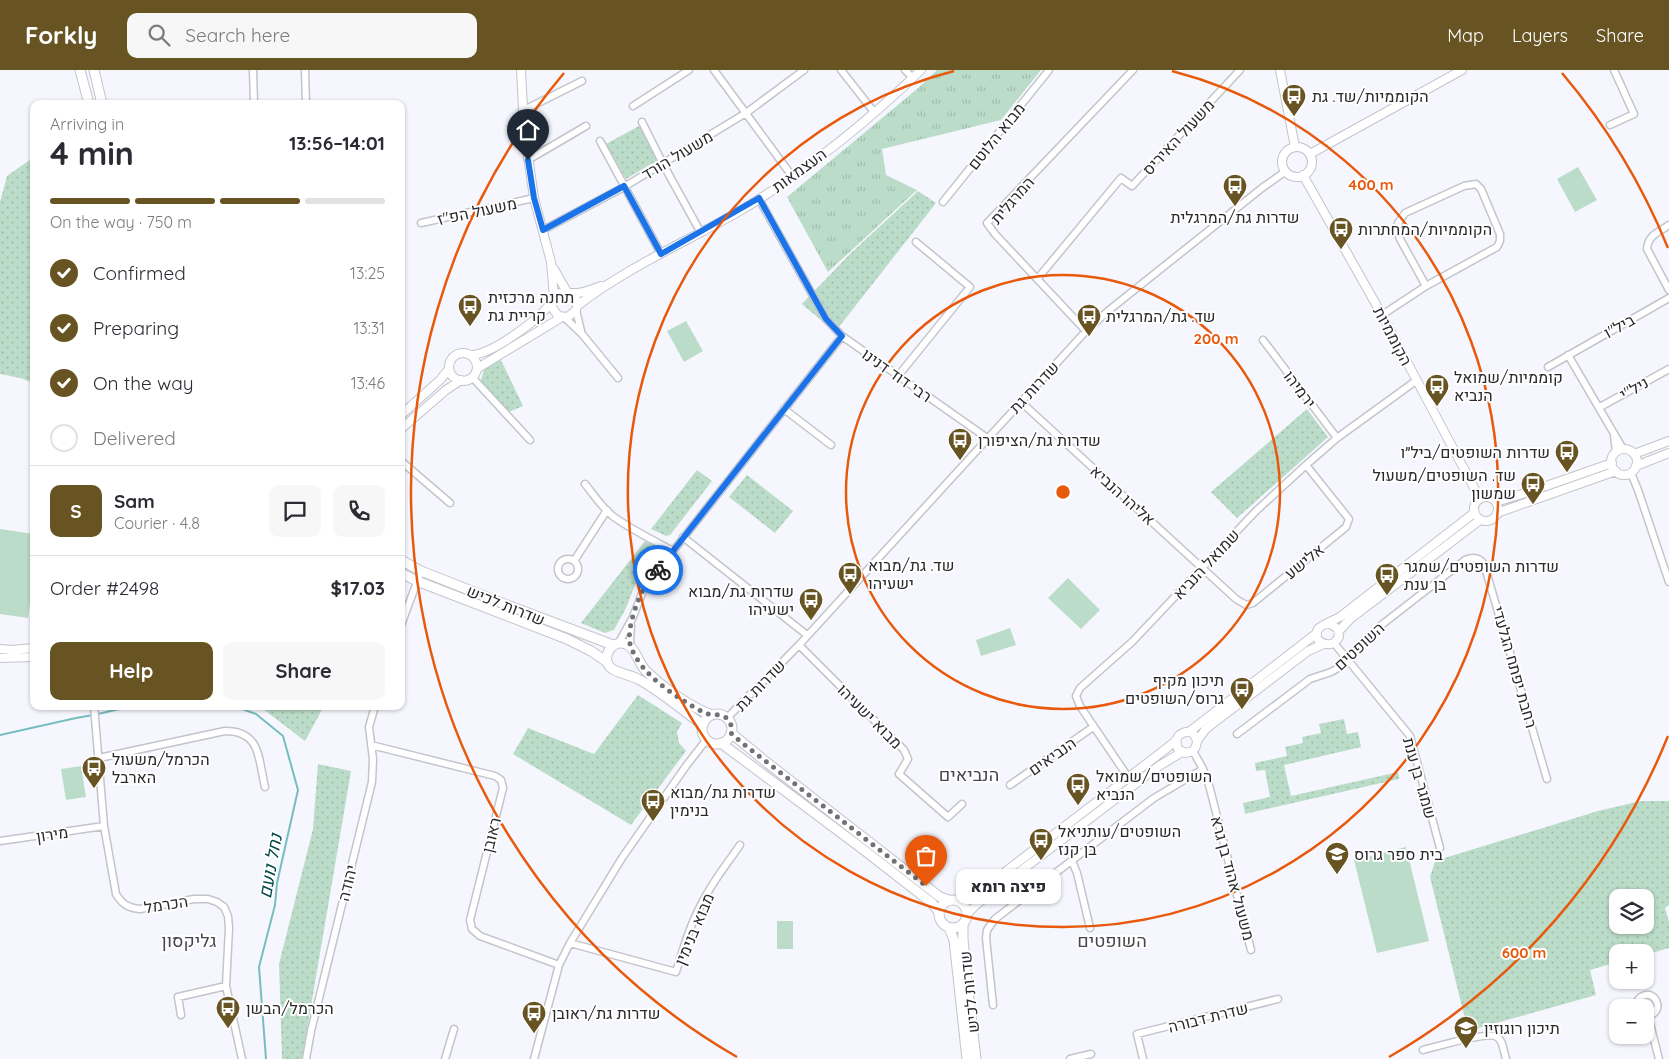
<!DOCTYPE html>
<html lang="en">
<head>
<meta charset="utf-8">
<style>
  body { margin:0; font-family:Quicksand,Heebo,sans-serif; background:#f7f7f7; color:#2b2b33; height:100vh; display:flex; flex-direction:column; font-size:19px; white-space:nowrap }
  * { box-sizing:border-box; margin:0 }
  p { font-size:16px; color:#7c7c81 }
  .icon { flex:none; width:28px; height:28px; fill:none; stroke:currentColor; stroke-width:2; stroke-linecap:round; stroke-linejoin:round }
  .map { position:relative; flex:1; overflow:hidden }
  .sheet { position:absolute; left:30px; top:30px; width:375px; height:610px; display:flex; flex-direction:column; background:#fff; border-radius:10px; box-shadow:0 1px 4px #0004 }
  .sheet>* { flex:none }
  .tools { position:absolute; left:1609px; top:819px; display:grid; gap:10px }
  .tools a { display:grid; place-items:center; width:45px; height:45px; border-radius:10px; background:#fff; box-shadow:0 1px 4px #0004; font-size:25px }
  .pin { position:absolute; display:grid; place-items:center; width:42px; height:42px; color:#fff; margin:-51px -21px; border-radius:50% 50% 50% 0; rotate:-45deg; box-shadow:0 0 5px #0007 }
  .pin .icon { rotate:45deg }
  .courier { position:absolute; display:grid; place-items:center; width:50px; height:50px; margin:-25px; border:4px solid #1a73e8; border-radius:50%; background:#fff; color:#222; box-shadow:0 1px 6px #0007 }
  .bubble { position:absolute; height:35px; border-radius:10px; background:#fff; box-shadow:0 1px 4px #0004; font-size:16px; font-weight:800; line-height:35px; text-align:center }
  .summary em { font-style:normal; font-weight:800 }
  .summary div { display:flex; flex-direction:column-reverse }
  .summary { display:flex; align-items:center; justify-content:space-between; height:85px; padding:0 20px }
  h1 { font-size:32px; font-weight:800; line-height:38px }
  .bar { display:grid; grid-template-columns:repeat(4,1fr); gap:8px 5px; align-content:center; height:60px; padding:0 20px }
  .bar i { height:6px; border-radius:4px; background:#e1e1e2 }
  .bar .current { background:#675422 }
  .bar p { grid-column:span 4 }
  .line { display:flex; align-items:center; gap:12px; padding:0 20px; border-top:1px solid #e1e1e2 }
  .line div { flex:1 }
  .round { display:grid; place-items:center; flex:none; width:52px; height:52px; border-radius:10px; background:#f7f7f7 }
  ol { padding:0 20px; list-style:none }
  li { display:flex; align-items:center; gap:15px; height:55px }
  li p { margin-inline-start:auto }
  li .icon { padding:5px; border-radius:50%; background:#675422; color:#fff; stroke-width:4 }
  li:last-child { color:#7c7c81 }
  li i { width:28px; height:28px; border:2px solid #e1e1e2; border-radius:50% }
  .cta { display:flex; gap:10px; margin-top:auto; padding:10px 20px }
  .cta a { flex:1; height:58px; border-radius:10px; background:#675422; color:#fff; font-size:20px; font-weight:800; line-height:58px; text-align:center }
  .cta a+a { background:#f7f7f7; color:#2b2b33 }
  header { display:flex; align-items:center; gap:30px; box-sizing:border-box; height:70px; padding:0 25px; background:#675422; color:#fff }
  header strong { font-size:24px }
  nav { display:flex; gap:28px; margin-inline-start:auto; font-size:18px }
  .search { width:350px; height:45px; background:#f7f7f7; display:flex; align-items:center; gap:12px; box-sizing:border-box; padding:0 18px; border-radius:10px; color:#7c7c81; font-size:19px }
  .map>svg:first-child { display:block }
  .grass { fill:url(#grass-tufts) }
  .park { fill:url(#park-dots); fill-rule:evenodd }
  .pitch { fill:#bbdcc8 }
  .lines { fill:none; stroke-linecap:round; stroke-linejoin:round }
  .stream { stroke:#75bebe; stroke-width:2 }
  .minor-casing { stroke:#c3c4cc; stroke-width:9 }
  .tertiary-casing { stroke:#c3c4cc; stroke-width:10 }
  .secondary-casing { stroke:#c3c4cc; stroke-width:11 }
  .minor { stroke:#fff; stroke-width:6 }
  .tertiary { stroke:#fff; stroke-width:8 }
  .secondary { stroke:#fff; stroke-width:9 }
  .done { stroke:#717276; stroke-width:5; stroke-dasharray:0 9 }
  .route { stroke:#1a73e8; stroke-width:6 }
  .ring { fill:none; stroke:#e8590c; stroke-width:2.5 }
  .labels { text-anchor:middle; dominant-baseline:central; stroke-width:4; stroke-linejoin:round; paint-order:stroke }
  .poi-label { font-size:16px; fill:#2a2a2d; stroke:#fff; text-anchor:start }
  .street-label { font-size:16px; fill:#2a2a2d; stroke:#fff }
  .neighbourhood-label { font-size:18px; fill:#46474d; stroke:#fff }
  .water-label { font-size:18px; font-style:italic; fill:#014949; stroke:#fff }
  .centre { fill:#e8590c; stroke:#fff; stroke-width:2.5 }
  .ring-label { font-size:15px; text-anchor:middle; font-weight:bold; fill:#e8590c; stroke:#fff; stroke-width:4; stroke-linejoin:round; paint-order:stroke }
</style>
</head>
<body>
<header>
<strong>Forkly</strong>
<div class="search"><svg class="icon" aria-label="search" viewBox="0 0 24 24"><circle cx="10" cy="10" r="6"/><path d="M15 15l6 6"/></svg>Search here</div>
<nav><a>Map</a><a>Layers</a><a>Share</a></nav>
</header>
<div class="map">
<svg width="1669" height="989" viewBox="0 0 1669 989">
  <defs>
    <pattern id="grass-tufts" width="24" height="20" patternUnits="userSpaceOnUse" patternTransform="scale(1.25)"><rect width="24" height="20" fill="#bbdcc8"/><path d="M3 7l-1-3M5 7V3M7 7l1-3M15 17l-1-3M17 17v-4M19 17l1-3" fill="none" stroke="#a1bdac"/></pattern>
    <pattern id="park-dots" width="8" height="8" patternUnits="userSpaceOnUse" patternTransform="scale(1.25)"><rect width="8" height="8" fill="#bbdcc8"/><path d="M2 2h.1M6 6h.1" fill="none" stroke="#a1bdac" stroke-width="1.8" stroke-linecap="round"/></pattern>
  </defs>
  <rect width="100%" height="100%" fill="#f6f7fe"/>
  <path class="grass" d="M937 0H1041L1001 50 882 79 886 105 917 120 828 202 787 127 917 19Z"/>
  <path class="park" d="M639 56 658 90 626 109 606 74Z
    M34 87V313L20 308 0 304V132L7 106Z
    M918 121 936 133 835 262 802 234 850 184Z
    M500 288 523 336 509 342 480 313 485 297Z
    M1307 339 1328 367 1237 448 1211 422Z
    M697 400 712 411 670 465 666 466 651 459Z
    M747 405 793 441 775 463 729 427Z
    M645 471 656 477 657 481 656 486 635 515 626 538 614 560 605 563 581 553Z
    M638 625 682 653 677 662 679 673 686 681 631 755 513 684 528 658 594 684Z
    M259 636H324L305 671Z
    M1344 649 1347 664 1358 662 1361 677 1284 695 1291 726 1398 702 1399 709 1245 744 1243 733 1270 727 1265 700 1256 701 1255 693 1287 686 1285 677 1303 673 1302 667 1321 663 1319 654Z
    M318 694 351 701 302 989H282L279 894 313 759Z
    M1641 731H1669V835L1665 838 1669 852V878L1645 885V882H1618L1617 892 1590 900 1596 925 1468 961 1430 807 1435 791 1598 741ZM1618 828H1645V855H1618Z"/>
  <path class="pitch" d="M1578 97 1597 130 1575 142 1557 109Z
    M686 251 703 281 684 292 667 261Z
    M0 459 34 464V502L28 548 0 544Z
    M1068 508 1100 540 1081 559 1048 528Z
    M1010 558 1016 575 981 586 976 570Z
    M81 696 86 727 66 730 61 699Z
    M1406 777 1429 871 1377 883 1354 790Z
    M777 851H793V879H777Z"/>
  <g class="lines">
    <path class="stream" d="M234 636 256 644 283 666 298 720 277 813 275 835 259 897 266 989
      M98 644 132 636
      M0 665 76 648 93 645"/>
    <defs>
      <path id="minor" d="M253 0 254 34
        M305 0 306 34
        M714 0 792 106
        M841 0 874 42
        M905 0 913 8
        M633 36 689 0
        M522 41 582 11
        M642 52 663 94 701 163
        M1610 55 1634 44 1614 0
        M600 71 661 184
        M528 90 586 56
        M759 129 826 249 842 266 987 368
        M943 132 1049 0
        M421 153 534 128
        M1669 155C1659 162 1648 165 1647 179L1669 220
        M543 160 624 117 746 43 804 0
        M1038 208 1121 108 1132 116 1240 0
        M576 240 581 261
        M1382 245 1426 216 1497 177 1500 171V164L1481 119 1476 114 1464 116 1405 143 1398 153 1397 160 1400 169 1426 216
        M565 248 582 264 618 308
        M1086 261 995 164 987 153 1133 0
        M1263 270 1337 368
        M1568 285 1623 379
        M1548 297 1669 228
        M898 306 970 217 916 172
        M472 307 530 370
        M1021 332 1236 529 1246 535 1253 533 1346 457 1349 449 1306 395
        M1600 337 1669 299
        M784 339 831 375
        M1614 366 1616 382
        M401 391 450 433
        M1631 403 1638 420 1669 512
        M585 414C594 425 602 438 614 447 632 460 653 470 673 481
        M683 467 807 565
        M558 499a10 10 0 1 1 20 0a10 10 0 1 1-20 0Z
        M574 491 607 440
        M401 555 421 501
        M1334 573 1410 666 1440 778
        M618 574 633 547 644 518 842 266
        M799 575 904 680 908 689 899 704 948 747 962 734
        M631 577 630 570 631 556
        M94 636 104 756 116 824C122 834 128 838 140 839L194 829H208L217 832 224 837 228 846 229 858 226 916 242 989
        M727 648 799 575 1086 261 1108 241 1262 118 1286 101
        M1237 664 1310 609 1331 602 1338 598 1356 582 1375 560 1465 490C1472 487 1479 487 1484 494L1547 709
        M371 675 495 706 501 710 503 718 470 850 472 859 480 866 559 895
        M1193 681 1203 699 1209 715 1251 880
        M99 688 225 661C261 661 258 688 265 717
        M1128 707 1080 636 1076 626 1080 618 1132 572 1256 441 1306 395 1337 368 1417 310
        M1010 715 1093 657
        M0 771 104 756
        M1072 791 1077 803 1090 858
        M570 873 676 902C683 879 690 855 702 833 712 812 727 794 740 775
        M993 935 986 868 987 860 995 849 1154 728 1203 699
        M1636 938C1636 933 1637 929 1641 927 1656 917 1667 945 1645 946
        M181 945 178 927 226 916
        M1648 946 1659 989
        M1423 980C1435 977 1489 961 1497 967 1503 970 1504 983 1506 989
        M306 989 311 961 372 712 373 689 369 657 375 636
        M445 989 454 959
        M534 989 559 895 570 873 622 788 686 696 707 669
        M1070 989 1091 984
        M1143 989 1137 964 1278 929"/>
      <path id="tertiary" d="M521 0 524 58 534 128 551 192 554 227
        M1280 0 1295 77
        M1282 92a15 15 0 1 1 30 0a15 15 0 1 1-30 0Z
        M1310 84 1462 0
        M1303 105 1382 245 1480 429
        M554 199 567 222
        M570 223C577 227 578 233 576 240L568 247 558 246 552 237C551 217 566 224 578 223 586 222 593 219 601 216
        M577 236C626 198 684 173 738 142 804 103 866 53 921 0
        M449 297a14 14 0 1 1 28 0a14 14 0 1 1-28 0Z
        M471 285C493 284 538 250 551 233
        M478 298 562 247
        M401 345 440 310 448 300
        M401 359 446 320 461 310
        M1611 392a13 13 0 1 1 26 0a13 13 0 1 1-26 0Z
        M1634 384 1669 371
        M1636 396 1669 383
        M1474 439a12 12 0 1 1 24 0a12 12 0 1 1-24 0Z
        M1496 432 1529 422 1612 393
        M1497 443 1616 401
        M1329 553 1338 559 1339 567 1334 573C1325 577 1312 570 1318 559 1321 555 1334 550 1340 547L1474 443
        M1339 561 1350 549 1480 450
        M0 579 11 580 34 578
        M0 588 34 587
        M1189 662 1317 563
        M1197 671 1205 660 1216 651 1308 581 1324 574
        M960 831 975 825 1167 678C1170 675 1174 673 1176 670 1179 666 1177 666 1181 664 1193 656 1202 671 1193 681L1185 683 1178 679 1176 670
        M968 843 977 834 1159 696 1182 682"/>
      <path id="secondary" d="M80 0 89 34
        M94 0 102 34
        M401 490 421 501 502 533 613 575
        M401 503 417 511 567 569 591 581 607 592
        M702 659a15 15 0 1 1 30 0a15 15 0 1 1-30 0Z
        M703 655C682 640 661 621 638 609 631 605 615 603 610 597 601 587 612 569 626 574 636 578 638 593 646 601 662 617 690 637 712 645
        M731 663 765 691 940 827 949 830
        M721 673 860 777 932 833 939 842
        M939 844a14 14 0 1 1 28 0a14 14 0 1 1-28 0Z
        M963 855V869L967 912 976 989
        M949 858 954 870 967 989"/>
    </defs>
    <use href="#minor" class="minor-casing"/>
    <use href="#tertiary" class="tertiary-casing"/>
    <use href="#secondary" class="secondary-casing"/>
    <use href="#minor" class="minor"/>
    <use href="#tertiary" class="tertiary"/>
    <use href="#secondary" class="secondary"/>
  </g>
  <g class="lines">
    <path class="done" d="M658 500C653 506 647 512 644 518 637 531 625 563 631 577 641 605 677 628 703 642 710 646 718 643 725 647 731 650 732 657 731 663L741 672 926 816"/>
    <path class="route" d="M528 90 534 128 543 160 624 116 661 184 759 128 826 249 842 266 658 500"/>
  </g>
  <g class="ring">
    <circle cx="1063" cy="422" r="217"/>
    <path d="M1172 1A435 435 0 1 1 954 1"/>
    <path d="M1668 666A652 652 0 0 1 1389 987M737 987A652 652 0 0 1 564 3M1562 3A652 652 0 0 1 1668 178"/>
  </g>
  <defs>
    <symbol id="bus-pin" viewBox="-11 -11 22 30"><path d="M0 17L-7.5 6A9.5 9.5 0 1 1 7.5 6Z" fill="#675422" stroke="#fff"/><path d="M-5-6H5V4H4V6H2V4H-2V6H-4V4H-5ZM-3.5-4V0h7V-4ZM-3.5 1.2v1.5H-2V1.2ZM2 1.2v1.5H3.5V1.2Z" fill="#fff"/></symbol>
    <symbol id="school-pin" viewBox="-11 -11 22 30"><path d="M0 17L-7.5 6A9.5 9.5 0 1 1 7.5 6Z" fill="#675422" stroke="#fff"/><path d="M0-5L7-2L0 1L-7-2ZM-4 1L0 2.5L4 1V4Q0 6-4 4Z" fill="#fff"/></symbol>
  </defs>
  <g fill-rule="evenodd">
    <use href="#bus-pin" x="1280" y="12" width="28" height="38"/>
    <use href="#bus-pin" x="1221" y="102" width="28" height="38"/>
    <use href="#bus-pin" x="1327" y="145" width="28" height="38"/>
    <use href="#bus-pin" x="456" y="222" width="28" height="38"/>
    <use href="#bus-pin" x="1075" y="232" width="28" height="38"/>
    <use href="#bus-pin" x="1423" y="302" width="28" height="38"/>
    <use href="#bus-pin" x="946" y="356" width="28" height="38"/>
    <use href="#bus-pin" x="1553" y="368" width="28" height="38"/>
    <use href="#bus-pin" x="1519" y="400" width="28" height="38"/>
    <use href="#bus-pin" x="836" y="490" width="28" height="38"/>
    <use href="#bus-pin" x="1373" y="491" width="28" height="38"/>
    <use href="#bus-pin" x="797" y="516" width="28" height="38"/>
    <use href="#bus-pin" x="1228" y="605" width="28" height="38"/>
    <use href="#bus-pin" x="80" y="684" width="28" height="38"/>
    <use href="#bus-pin" x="1064" y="701" width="28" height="38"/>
    <use href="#bus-pin" x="639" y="717" width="28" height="38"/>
    <use href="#bus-pin" x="1027" y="756" width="28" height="38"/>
    <use href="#school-pin" x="1323" y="770" width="28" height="38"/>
    <use href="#bus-pin" x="214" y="924" width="28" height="38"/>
    <use href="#bus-pin" x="520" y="929" width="28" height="38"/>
    <use href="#school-pin" x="1452" y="944" width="28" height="38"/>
  </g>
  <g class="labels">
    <g class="poi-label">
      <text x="1312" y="26">הקוממיות/שד. גת</text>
      <text x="1235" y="147" text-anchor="middle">שדרות גת/המרגלית</text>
      <text x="1358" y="159">הקוממיות/המחתרות</text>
      <text x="488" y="227">תחנה מרכזית<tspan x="488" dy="18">קריית גת</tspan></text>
      <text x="1106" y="246">שד. גת/המרגלית</text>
      <text x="1454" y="307">קוממיות/שמואל<tspan x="1454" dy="18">הנביא</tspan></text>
      <text x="978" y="370">שדרות גת/הציפורן</text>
      <text x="1550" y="382" text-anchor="end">שדרות השופטים/ביל״ו</text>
      <text x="1516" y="405" text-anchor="end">שד. השופטים/משעול<tspan x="1516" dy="18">שמשון</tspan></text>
      <text x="868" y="495">שד. גת/מבוא<tspan x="868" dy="18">ישעיהו</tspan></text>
      <text x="1404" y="496">שדרות השופטים/שמגר<tspan x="1404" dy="18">בן ענת</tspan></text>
      <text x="794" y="521" text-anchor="end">שדרות גת/מבוא<tspan x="794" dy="18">ישעיהו</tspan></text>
      <text x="1224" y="610" text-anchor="end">תיכון מקיף<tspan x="1224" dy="18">גרוס/השופטים</tspan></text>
      <text x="112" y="689">הכרמל/משעול<tspan x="112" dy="18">הארבל</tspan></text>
      <text x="1096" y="706">השופטים/שמואל<tspan x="1096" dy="18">הנביא</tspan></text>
      <text x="670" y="722">שדרות גת/מבוא<tspan x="670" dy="18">בנימין</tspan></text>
      <text x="1058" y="761">השופטים/עותניאל<tspan x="1058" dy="18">בן קנז</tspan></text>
      <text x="1354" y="784">בית ספר גרוס</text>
      <text x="246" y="938">הכרמל/הבשן</text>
      <text x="552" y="943">שדרות גת/ראובן</text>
      <text x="1484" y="958">תיכון רוגוזין</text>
    </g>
    <g class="street-label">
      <text transform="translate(996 66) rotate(-51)">מבוא הלוטם</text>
      <text transform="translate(1178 67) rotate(-47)">משעול האיריס</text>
      <text transform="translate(677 85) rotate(-31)">משעול הורד</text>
      <text transform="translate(799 100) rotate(-36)">העצמאות</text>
      <text transform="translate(1012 130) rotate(-49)">המרגלית</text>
      <text transform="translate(477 141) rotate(-12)">משעול הפ"ז</text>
      <text transform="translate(1619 256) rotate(-29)">ביל"ו</text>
      <text transform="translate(1393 266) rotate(62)">הקוממיות</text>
      <text transform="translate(897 305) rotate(35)">רבי דוד דנינו</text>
      <text transform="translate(1034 317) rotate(-47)">שדרות גת</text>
      <text transform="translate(1634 318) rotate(-29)">ניל"י</text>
      <text transform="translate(1300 319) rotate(53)">ירמיהו</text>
      <text transform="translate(1123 425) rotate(42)">אליהו הנביא</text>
      <text transform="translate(1304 491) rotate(-39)">אלישע</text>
      <text transform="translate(1206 494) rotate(-47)">שמואל הנביא</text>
      <text transform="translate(506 535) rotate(22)">שדרות לכיש</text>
      <text transform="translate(1359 576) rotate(-43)">השופטים</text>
      <text transform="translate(1515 597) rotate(74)">רחבת יפתח הגלעדי</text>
      <text transform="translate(760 615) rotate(-46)">שדרות גת</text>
      <text transform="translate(870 646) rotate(45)">מבוא ישעיהו</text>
      <text transform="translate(1052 686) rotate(-35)">הנביאים</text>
      <text transform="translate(1420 708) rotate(74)">שמגר בן ענת</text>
      <text transform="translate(52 764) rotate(-8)">מירון</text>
      <text transform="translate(491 765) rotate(-76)">ראובן</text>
      <text transform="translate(1233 808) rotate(75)">משעול אהוד בן גרא</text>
      <text transform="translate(347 813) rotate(-76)">יהודה</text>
      <text transform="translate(166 834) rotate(-9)">הכרמל</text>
      <text transform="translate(694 859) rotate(-67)">מבוא בנימין</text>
      <text transform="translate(969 922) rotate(-96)">שדרות לכיש</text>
      <text transform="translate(1208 947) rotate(-14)">שדרת דבורה</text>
    </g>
    <g class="neighbourhood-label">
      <text x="969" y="704">הנביאים</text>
      <text x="189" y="870">גליקסון</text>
      <text x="1112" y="870">השופטים</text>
    </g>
    <g class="water-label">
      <text transform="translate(270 796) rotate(-80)">נחל נועם</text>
    </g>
  </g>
  <circle cx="1063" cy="422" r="8" class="centre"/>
  <g class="ring-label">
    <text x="1371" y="120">400 m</text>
    <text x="1216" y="274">200 m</text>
    <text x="1524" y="888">600 m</text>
  </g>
</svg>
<div class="tools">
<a><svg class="icon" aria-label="layers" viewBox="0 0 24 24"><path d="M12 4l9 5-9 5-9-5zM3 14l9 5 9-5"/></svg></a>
<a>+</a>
<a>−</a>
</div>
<div class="pin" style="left:926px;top:816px;background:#ea580c"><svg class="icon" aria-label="bag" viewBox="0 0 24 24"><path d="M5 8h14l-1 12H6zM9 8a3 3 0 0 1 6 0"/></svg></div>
<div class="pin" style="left:528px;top:90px;background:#1f2937"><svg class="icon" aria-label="home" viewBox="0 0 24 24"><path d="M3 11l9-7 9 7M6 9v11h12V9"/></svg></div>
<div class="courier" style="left:658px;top:500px"><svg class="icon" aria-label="bike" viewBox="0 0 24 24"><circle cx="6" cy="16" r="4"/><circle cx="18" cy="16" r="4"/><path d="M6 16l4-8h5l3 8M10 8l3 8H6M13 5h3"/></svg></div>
<div class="bubble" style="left:956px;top:799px;width:105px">פיצה רומא</div>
<section class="sheet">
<div class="summary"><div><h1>4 min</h1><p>Arriving in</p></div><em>13:56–14:01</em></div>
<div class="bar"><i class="current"></i><i class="current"></i><i class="current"></i><i></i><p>On the way · 750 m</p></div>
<ol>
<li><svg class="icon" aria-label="check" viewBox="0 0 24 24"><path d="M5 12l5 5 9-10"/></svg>Confirmed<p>13:25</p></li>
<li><svg class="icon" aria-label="check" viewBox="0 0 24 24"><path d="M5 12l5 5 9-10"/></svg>Preparing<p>13:31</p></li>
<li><svg class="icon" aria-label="check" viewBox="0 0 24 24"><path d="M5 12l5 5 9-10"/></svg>On the way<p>13:46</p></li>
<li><i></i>Delivered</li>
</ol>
<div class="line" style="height:90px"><b class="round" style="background:#675422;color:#fff">S</b><div><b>Sam</b><p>Courier · 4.8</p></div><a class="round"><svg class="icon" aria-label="chat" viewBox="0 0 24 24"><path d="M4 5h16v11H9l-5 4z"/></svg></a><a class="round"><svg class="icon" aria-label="phone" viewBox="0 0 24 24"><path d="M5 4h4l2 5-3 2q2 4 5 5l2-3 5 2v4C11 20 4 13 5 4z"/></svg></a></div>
<div class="line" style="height:65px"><div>Order #2498</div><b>$17.03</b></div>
<div class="cta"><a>Help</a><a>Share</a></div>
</section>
</div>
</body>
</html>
